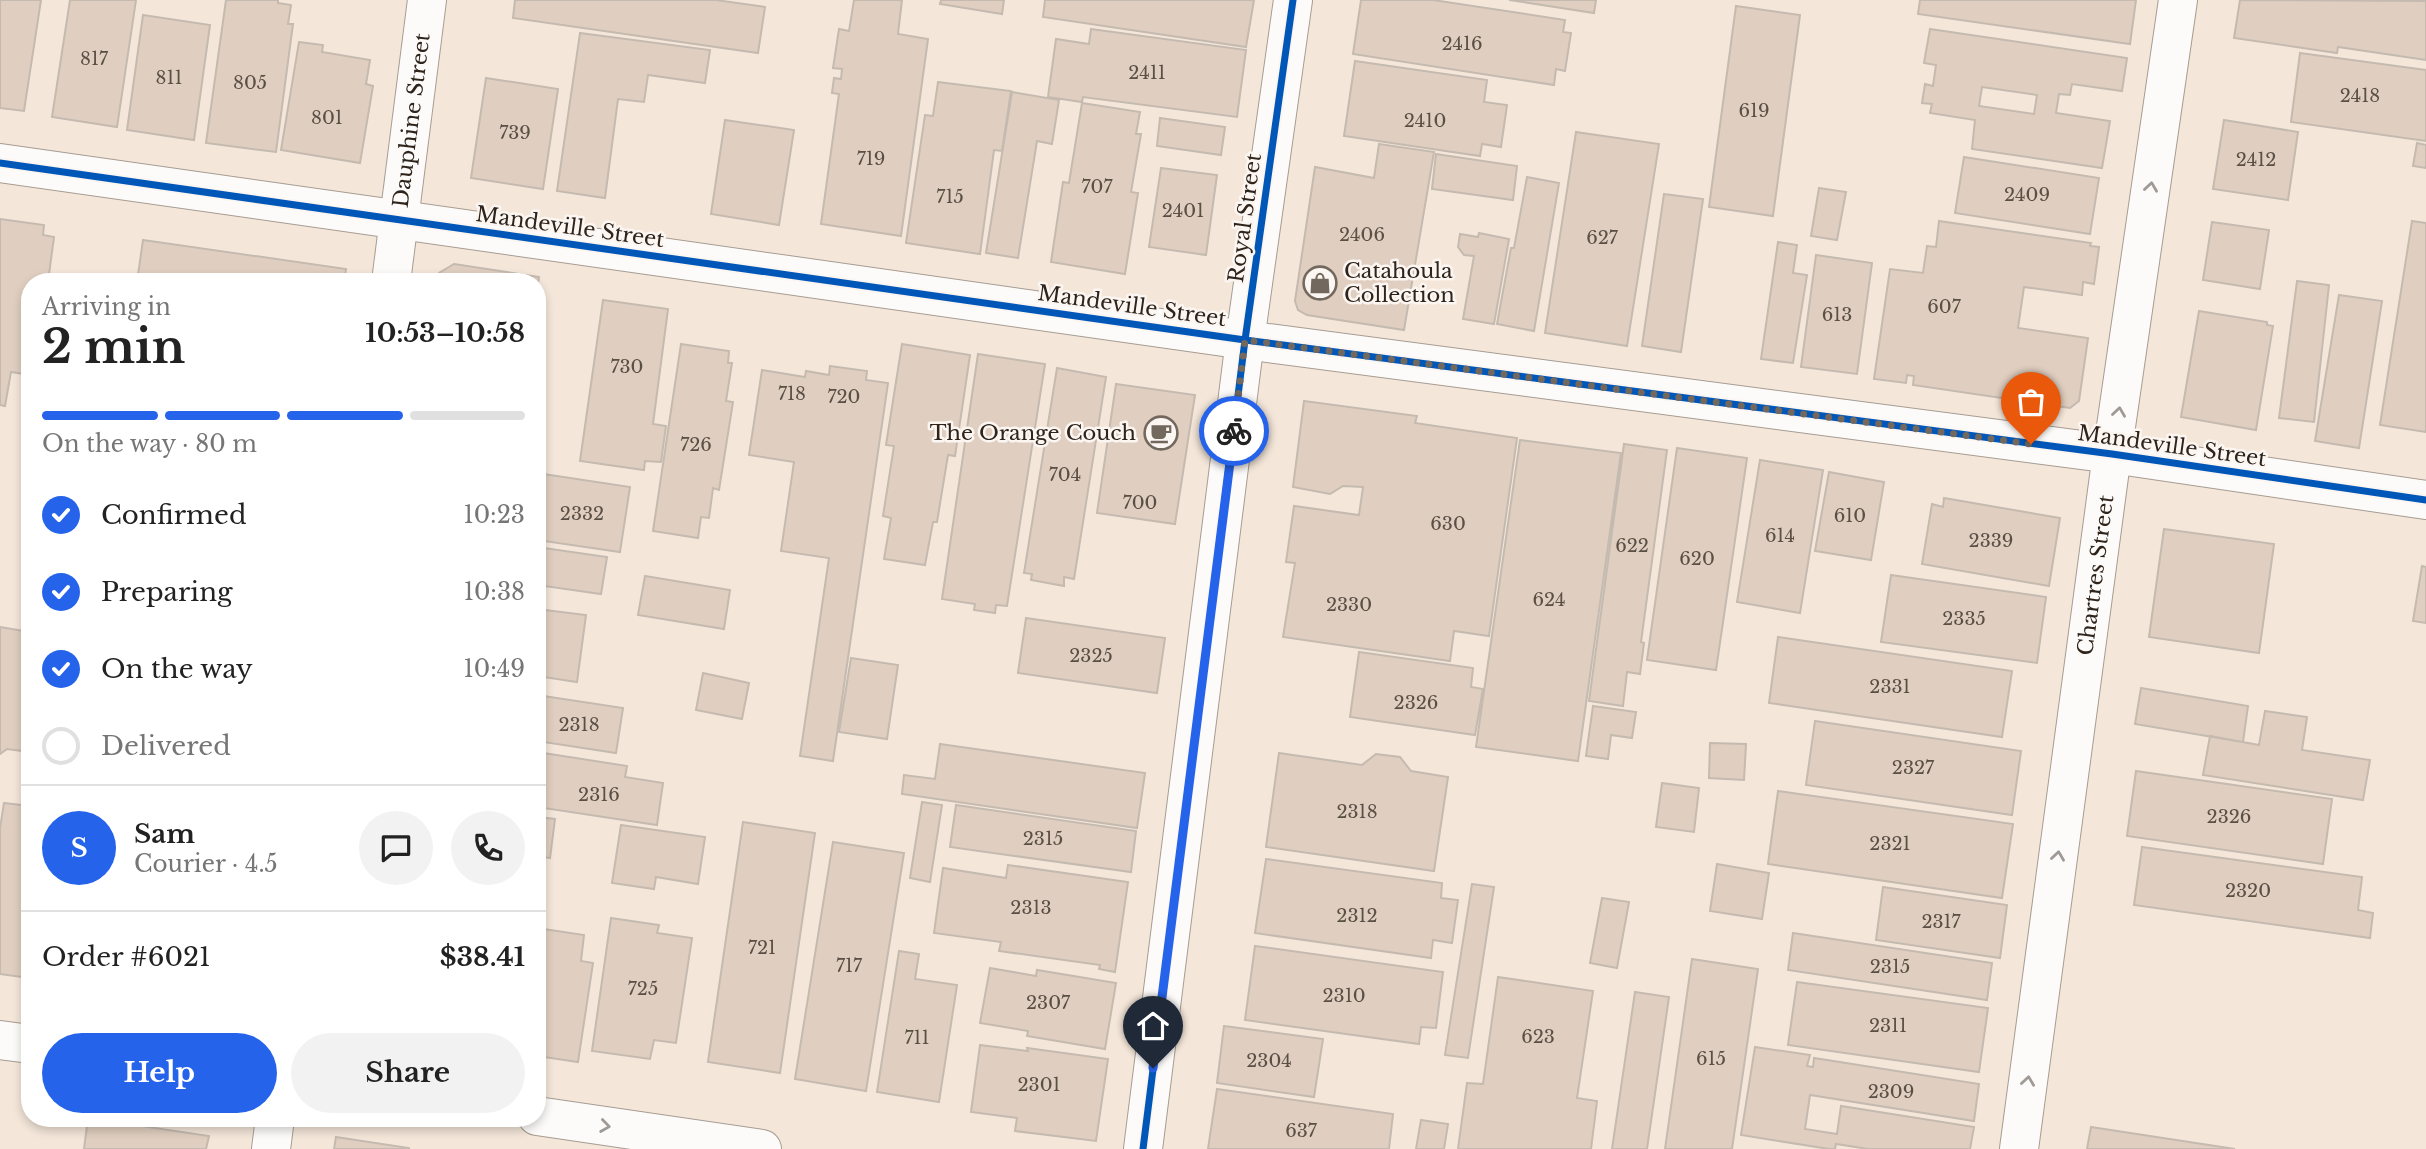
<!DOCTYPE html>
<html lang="en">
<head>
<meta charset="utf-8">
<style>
  body { margin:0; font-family:"Libre Baskerville",serif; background:#f2f2f2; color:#222; height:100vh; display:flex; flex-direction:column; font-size:26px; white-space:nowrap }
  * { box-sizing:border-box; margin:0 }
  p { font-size:23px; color:#767676 }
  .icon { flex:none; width:38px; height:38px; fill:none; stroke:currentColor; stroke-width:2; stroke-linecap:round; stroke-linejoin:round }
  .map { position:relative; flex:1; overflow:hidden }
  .drawer { position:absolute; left:21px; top:273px; width:525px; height:854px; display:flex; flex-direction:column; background:#fff; border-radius:28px; box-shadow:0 4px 10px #0003 }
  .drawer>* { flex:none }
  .pin { position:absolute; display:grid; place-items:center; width:60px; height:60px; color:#fff; margin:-72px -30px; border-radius:50% 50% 50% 0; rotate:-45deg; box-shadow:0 0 7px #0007 }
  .pin .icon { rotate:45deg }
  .courier { position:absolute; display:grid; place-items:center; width:70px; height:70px; margin:-35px; border:5px solid #2563eb; border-radius:50%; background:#fff; color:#222; box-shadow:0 2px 9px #0007 }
  .headline em { font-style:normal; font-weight:700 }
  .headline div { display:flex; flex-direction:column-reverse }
  .headline { display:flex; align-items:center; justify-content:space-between; height:119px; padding:0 21px }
  h1 { font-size:46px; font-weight:700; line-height:52px }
  .bar { display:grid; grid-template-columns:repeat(4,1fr); gap:10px 7px; align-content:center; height:84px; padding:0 21px }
  .bar i { height:9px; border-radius:5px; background:#e0e0e0 }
  .bar .on { background:#2563eb }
  .bar p { grid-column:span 4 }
  .line { display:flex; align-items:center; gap:18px; padding:0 21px; border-top:2px solid #e0e0e0 }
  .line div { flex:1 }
  .round { display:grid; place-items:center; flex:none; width:74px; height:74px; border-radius:37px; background:#f2f2f2 }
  ol { padding:0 21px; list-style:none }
  li { display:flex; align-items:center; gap:21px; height:77px }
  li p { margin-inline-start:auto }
  li .icon { padding:7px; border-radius:50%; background:#2563eb; color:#fff; stroke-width:4 }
  li:last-child { color:#767676 }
  li i { width:38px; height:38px; border:4px solid #e0e0e0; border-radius:50% }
  .primary-button { display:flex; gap:14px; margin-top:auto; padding:14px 21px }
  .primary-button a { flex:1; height:80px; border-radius:42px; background:#2563eb; color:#fff; font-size:28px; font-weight:700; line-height:80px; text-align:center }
  .primary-button a+a { background:#f2f2f2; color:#222 }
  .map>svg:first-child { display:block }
  .building { fill:#e0cfc0; stroke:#c5bab0; stroke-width:2; fill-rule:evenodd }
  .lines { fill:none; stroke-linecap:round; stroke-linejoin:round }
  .minor-casing { stroke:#a69c93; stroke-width:40 }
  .minor { stroke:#fdfbf9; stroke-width:38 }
  .cycleway-casing { stroke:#fcf6f2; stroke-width:11 }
  .cycleway { stroke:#0057b8; stroke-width:7 }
  .oneway { stroke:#a09a96 }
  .done { stroke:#73685e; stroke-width:7; stroke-dasharray:0 12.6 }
  .route { stroke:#2563eb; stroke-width:9 }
  .labels { text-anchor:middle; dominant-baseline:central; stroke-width:5; stroke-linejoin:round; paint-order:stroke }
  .number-label { font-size:18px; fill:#5a4f45 }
  .street-label { font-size:21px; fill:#2e241c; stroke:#fcf6f2 }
  .poi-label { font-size:21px; fill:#2e241c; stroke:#fcf6f2; text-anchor:start }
</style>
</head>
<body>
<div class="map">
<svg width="2426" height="1149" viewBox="0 0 2426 1149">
  <rect width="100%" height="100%" fill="#f4e6d9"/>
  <path class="building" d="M0 0H41L24 111 0 108Z
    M70 0H136L117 127 52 117Z
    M226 0H278V3L291 5 288 24H293L276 152 206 143Z
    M515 0H716L765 7 758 53 513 18Z
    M854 0H902L898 34 928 39 901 236 821 224 839 94 832 93 834 78 841 79 842 69 833 68 839 29 849 31Z
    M941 0H1004L1002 14 940 4Z
    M1045 0H1254L1246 47 1043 17Z
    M1361 0H1433L1565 20 1563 32 1571 33 1565 71 1556 69 1554 85 1353 54Z
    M1509 0H1596L1594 13Z
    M1920 0H2136L2130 44 1918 14Z
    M2240 0 2426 1V60L2338 47 2337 53 2234 38Z
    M1736 6 1800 15 1773 216 1709 207Z
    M143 15 210 25 194 140 127 130Z
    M1091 29 1246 50 1237 117 1083 97 1082 102 1048 97 1056 39 1089 44Z
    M1930 29 2127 58 2122 91 2072 84 2070 95 2059 94 2056 113 2110 121 2102 168 1972 149 1975 120 1930 113 1932 104 1922 103 1925 84 1933 86 1936 65 1924 63ZM1982 87 2037 95 2034 114 1979 106Z
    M580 33 710 50 705 83 648 75 644 102 618 99 605 198 557 191Z
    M299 42 323 45 322 52 370 60 366 84 373 86 360 163 281 150Z
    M2300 53 2426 70V141L2291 122Z
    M1355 61 1487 80 1484 102 1507 105 1501 147 1482 144 1480 156 1344 136Z
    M486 78 558 89 543 189 471 178Z
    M938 82 1011 91 1002 151 994 150 980 254 906 243 925 115 933 116Z
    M1012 92 1059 100 1052 144 1037 141 1018 258 986 253Z
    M1082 103 1140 112 1136 134H1141L1131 192 1138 193 1125 274 1051 262 1063 182 1069 183Z
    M1160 118 1225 127 1221 155 1157 146Z
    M725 120 794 130 779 225 711 214Z
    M2224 120 2298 132 2288 200 2213 189Z
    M1576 132 1659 144 1627 346 1545 333Z
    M2417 143 2426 145V168L2413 166Z
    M1379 144 1434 152 1404 330 1307 315 1298 310 1295 301 1315 167 1374 178Z
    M1436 154 1517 166 1513 200 1432 189Z
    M1964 157 2099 178 2090 234 1955 213Z
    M1161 168 1217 175 1206 255 1149 247Z
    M1527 177 1559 183 1534 331 1497 324 1511 248H1514Z
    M1819 188 1846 192 1837 240 1811 236Z
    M1664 194 1703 199 1681 352 1642 346Z
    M0 219 44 225 43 235 54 237 48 282H30V375L11 372 5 406 0 405Z
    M1939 221 2091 243 2090 246 2099 247 2094 284 2083 282 2082 295 2024 287 2018 328 2088 338 2079 401 2070 408 1913 385 1914 376 1907 375 1906 383 1874 379 1890 269 1923 273 1927 246 1936 247Z
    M2412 221 2426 223V432L2380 425Z
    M2212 222 2269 230 2260 289 2203 280Z
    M1479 233 1509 239 1494 324 1463 319 1474 256 1464 255 1458 247 1460 234 1478 237Z
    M143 240 346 269 344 282H137Z
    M1778 242 1797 245 1793 273 1807 275 1793 363 1761 359Z
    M1816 255 1872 263 1857 374 1801 367Z
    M454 264 539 277 537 290V282H436L439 273Z
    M2297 281 2329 285 2314 422 2279 418Z
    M2339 295 2382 301 2359 448 2315 441Z
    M603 300 668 309 653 424 666 426 661 462 645 461 644 470 580 461Z
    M2199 311 2267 322V325L2273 326 2256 430 2181 417Z
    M681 344 729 351 728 363H732L726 401 733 402 719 490 713 488 709 518 701 517 698 538 653 531Z
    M902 344 970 355 955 456 948 455 937 522H933L925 565 884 559 891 518 883 516 894 446 886 445Z
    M978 354 1045 364 1007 606 996 605 995 613 974 610 975 604 942 599Z
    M830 366 867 371 866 380 888 383 833 761 800 756 829 558 781 551 794 462 749 455 762 370 805 377 806 371 829 375Z
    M1057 368 1106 377 1074 579 1064 577V586L1031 580 1032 574 1024 573Z
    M1116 384 1195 395 1175 524 1097 513Z
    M1304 401 1417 416 1415 423 1517 438 1489 636 1454 631 1450 661 1283 637 1295 563 1286 562 1294 506 1359 515 1363 487 1343 486 1330 494 1293 487Z
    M1520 440 1621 453 1578 761 1476 747Z
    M1624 444 1667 450 1641 642 1644 643 1640 674 1627 672 1623 706 1589 701Z
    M1677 448 1747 458 1716 670 1647 660Z
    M1760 460 1823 470 1800 613 1737 602Z
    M1829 472 1884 482 1871 560 1815 551Z
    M537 473 630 487 620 552 537 540Z
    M1944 498 2060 518 2049 586 1922 564 1932 504 1943 507Z
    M2164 529 2274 544 2259 653 2149 637Z
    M537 547 607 557 601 594 537 585Z
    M2422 566 2426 567V623L2413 621Z
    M1891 575 2046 597 2037 663 1881 642Z
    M645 576 730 590 724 629 638 615Z
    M537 609 586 615 577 682 537 676Z
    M1026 618 1165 638 1157 693 1018 673Z
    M0 627 30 632V752L7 749 0 754Z
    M1778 637 2012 671 2002 737 1769 703Z
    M1359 652 1473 668 1471 687 1483 689 1475 735 1350 717Z
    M851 658 898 665 887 739 839 732Z
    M703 673 749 683 742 719 696 710Z
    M2141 688 2248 706 2243 742 2135 724Z
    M537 695 623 708 616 753 537 741Z
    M1593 706 1636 712 1632 738 1611 735 1608 759 1586 756Z
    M2265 711 2307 717 2302 750 2370 760 2363 800 2203 775 2210 736 2259 745Z
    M1815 721 2021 751 2012 815 1806 785Z
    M1710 743 1746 744 1744 780 1709 778Z
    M940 744 1145 773 1137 828 902 794 904 775 935 779Z
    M537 752 627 766 625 777 663 783 657 825 537 807Z
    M1279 753 1362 765 1376 754 1400 757 1411 771 1448 777 1434 871 1266 847Z
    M2136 771 2332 799 2323 864 2127 836Z
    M1662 783 1699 788 1694 832 1656 827Z
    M1778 791 2013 824 2002 898 1768 864Z
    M922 802 942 805 930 882 910 878Z
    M4 803 30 806V978L0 974V828Z
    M956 805 1136 831 1131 872 950 847Z
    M537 817 555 819 550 858 537 856Z
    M743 822 815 833 780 1073 708 1062Z
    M621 825 705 837 698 884 656 877 654 889 612 883Z
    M833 842 904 853 866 1091 795 1079Z
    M2142 847 2362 877 2358 910 2373 913 2370 938 2134 905Z
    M1266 859 1442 883 1441 898 1458 900 1452 943 1433 940 1431 958 1255 933Z
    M1717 864 1769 873 1762 919 1710 911Z
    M1008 865 1128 882 1115 972 1099 969 1100 965 999 951 1001 942 934 933 943 868 1006 878Z
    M1472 884 1494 887 1468 1058 1445 1055Z
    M1883 887 2007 905 2000 958 1876 940Z
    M1602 898 1629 902 1617 968 1590 963Z
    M611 918 659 925 657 933 692 938 676 1043 654 1040 650 1059 592 1051Z
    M537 928 584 935 581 961 593 963 578 1062 537 1056Z
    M1793 933 1992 963 1987 1000 1788 970Z
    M1255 946 1443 972 1436 1028 1421 1027 1419 1044 1245 1020Z
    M899 951 919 954 915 979 957 985 939 1102 877 1092Z
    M1692 959 1758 969 1732 1149H1665Z
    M990 968 1036 976 1037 970 1116 983 1105 1049 1027 1036 1028 1031 980 1023Z
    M1498 977 1593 991 1577 1098 1597 1101 1591 1149H1458L1467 1083 1483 1084Z
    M1797 982 1988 1008 1979 1072 1788 1045Z
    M1635 992 1669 997 1647 1149H1612Z
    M1224 1026 1323 1039 1314 1097 1217 1083Z
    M980 1045 1028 1051 1027 1048 1108 1059 1096 1141 1015 1131 1017 1118 971 1112Z
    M1755 1047 1810 1055 1807 1066 1813 1067 1814 1058 1979 1084 1974 1121 1810 1095 1805 1129 1837 1134 1841 1106 1974 1127 1970 1149H1868L1836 1144 1835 1149H1829L1741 1135Z
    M1217 1089 1393 1114 1389 1149H1208Z
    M88 1118 209 1136 206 1149H84Z
    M1421 1120 1448 1124 1444 1149H1416Z
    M2091 1127 2235 1149H2087Z
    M336 1137 409 1148V1149H334Z"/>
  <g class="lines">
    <defs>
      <g id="minor">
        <path d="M0 163 1245 340 2112 454 2426 500"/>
        <path id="s1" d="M391 282 427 0"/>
        <path d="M0 1040 30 1044"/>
        <path d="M537 1116 762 1149"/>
        <path d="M271 1149 275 1118"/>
        <path d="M1143 1149 1245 340 1293 0"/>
        <path id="s2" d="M2019 1149 2112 454 2178 0"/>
      </g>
    </defs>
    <use href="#minor" class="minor-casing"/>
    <use href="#minor" class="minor"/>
    <defs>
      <path id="cycleway" d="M0 163 1245 340 2112 454 2426 500
        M1143 1149 1245 340 1293 0"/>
    </defs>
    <use href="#cycleway" class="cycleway-casing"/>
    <use href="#cycleway" class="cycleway"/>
  </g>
  <defs><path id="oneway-chevron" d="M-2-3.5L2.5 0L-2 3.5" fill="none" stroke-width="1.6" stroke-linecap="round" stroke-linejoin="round" transform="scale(1.75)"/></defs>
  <g class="oneway">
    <use href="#oneway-chevron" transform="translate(2151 187) rotate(-82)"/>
    <use href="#oneway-chevron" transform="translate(2119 412) rotate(-82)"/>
    <use href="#oneway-chevron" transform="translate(2058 856) rotate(-82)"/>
    <use href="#oneway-chevron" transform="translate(2028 1081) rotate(-82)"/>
    <use href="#oneway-chevron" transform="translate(605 1126) rotate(8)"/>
  </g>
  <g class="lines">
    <path class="done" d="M1234 431 1245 340 2031 444"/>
    <path class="route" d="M1153 1068 1234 431"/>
  </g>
  <defs>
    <symbol id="shop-ring" viewBox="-11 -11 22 22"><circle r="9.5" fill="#fcf6f2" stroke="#73685e" stroke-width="1.5"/><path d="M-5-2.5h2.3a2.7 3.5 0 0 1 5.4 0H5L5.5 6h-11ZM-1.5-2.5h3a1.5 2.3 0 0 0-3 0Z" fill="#73685e"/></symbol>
    <symbol id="cafe-ring" viewBox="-11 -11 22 22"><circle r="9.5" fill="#fcf6f2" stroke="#73685e" stroke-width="1.5"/><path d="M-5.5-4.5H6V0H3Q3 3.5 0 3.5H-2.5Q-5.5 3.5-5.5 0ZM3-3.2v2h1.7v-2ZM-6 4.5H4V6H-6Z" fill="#73685e"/></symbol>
  </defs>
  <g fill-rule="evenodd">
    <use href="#shop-ring" x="1301" y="264" width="38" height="38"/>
    <use href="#cafe-ring" x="1142" y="414" width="38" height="38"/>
  </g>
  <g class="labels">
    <g class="number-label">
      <text x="1462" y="44">2416</text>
      <text x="94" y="59">817</text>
      <text x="1147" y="73">2411</text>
      <text x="169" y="78">811</text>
      <text x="250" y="83">805</text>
      <text x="2360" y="96">2418</text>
      <text x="1754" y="111">619</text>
      <text x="327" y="118">801</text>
      <text x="1425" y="121">2410</text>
      <text x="515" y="133">739</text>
      <text x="871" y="159">719</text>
      <text x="2256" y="160">2412</text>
      <text x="1097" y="187">707</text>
      <text x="2027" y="195">2409</text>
      <text x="950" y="197">715</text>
      <text x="1183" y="211">2401</text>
      <text x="1362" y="235">2406</text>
      <text x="1602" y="238">627</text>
      <text x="1944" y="307">607</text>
      <text x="1837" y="315">613</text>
      <text x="627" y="367">730</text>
      <text x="792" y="394">718</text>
      <text x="844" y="397">720</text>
      <text x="696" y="445">726</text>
      <text x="1065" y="475">704</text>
      <text x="1140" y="503">700</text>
      <text x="582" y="514">2332</text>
      <text x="1850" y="516">610</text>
      <text x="1448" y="524">630</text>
      <text x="1780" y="536">614</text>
      <text x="1991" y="541">2339</text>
      <text x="1632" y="546">622</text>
      <text x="1697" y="559">620</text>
      <text x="1549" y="600">624</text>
      <text x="1349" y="605">2330</text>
      <text x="1964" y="619">2335</text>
      <text x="1091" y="656">2325</text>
      <text x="1890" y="687">2331</text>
      <text x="1416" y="703">2326</text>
      <text x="579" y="725">2318</text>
      <text x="1913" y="768">2327</text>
      <text x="599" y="795">2316</text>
      <text x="1357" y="812">2318</text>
      <text x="2229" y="817">2326</text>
      <text x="1043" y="839">2315</text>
      <text x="1890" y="844">2321</text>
      <text x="2248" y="891">2320</text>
      <text x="1031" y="908">2313</text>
      <text x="1357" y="916">2312</text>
      <text x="1941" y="922">2317</text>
      <text x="762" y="948">721</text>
      <text x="849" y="966">717</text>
      <text x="1890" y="967">2315</text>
      <text x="643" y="989">725</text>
      <text x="1344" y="996">2310</text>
      <text x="1048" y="1003">2307</text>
      <text x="1888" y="1026">2311</text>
      <text x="1538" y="1037">623</text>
      <text x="917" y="1038">711</text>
      <text x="1711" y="1059">615</text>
      <text x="1269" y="1061">2304</text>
      <text x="1039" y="1085">2301</text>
      <text x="1891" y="1092">2309</text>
      <text x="1301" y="1131">637</text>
    </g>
    <g class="street-label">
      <text stroke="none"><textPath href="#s1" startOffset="163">Dauphine Street</textPath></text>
      <text transform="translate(1245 218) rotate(-82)">Royal Street</text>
      <text transform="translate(570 227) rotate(8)">Mandeville Street</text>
      <text transform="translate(1132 306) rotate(8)">Mandeville Street</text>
      <text transform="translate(2172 446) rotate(8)">Mandeville Street</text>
      <text stroke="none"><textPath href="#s2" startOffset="579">Chartres Street</textPath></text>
    </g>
    <g class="poi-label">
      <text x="1344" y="271">Catahoula<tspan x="1344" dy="24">Collection</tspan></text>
      <text x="1136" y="433" text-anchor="end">The Orange Couch</text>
    </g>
  </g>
</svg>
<div class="pin" style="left:2031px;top:444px;background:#ea580c"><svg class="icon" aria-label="bag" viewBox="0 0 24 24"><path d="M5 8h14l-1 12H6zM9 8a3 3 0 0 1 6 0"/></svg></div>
<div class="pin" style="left:1153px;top:1068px;background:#1f2937"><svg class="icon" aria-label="home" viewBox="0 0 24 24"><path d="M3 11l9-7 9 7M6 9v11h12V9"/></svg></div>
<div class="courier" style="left:1234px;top:431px"><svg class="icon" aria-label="bike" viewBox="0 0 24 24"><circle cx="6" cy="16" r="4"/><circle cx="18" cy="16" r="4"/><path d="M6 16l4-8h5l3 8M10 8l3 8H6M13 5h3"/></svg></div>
<section class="drawer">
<div class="headline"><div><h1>2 min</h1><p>Arriving in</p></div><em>10:53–10:58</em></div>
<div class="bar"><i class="on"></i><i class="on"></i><i class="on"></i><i></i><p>On the way · 80 m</p></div>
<ol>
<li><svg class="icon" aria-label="check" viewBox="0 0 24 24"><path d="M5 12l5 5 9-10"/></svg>Confirmed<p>10:23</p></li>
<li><svg class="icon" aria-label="check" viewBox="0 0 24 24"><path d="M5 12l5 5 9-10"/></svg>Preparing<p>10:38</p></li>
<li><svg class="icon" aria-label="check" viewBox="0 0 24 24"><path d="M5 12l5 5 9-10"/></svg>On the way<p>10:49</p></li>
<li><i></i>Delivered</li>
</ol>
<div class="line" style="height:126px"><b class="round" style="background:#2563eb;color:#fff">S</b><div><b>Sam</b><p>Courier · 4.5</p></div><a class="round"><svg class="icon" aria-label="chat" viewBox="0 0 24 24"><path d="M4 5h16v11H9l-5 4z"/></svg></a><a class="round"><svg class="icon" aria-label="phone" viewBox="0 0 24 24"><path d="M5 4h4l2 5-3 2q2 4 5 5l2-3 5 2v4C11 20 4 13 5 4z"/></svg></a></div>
<div class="line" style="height:91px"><div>Order #6021</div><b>$38.41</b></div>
<div class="primary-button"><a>Help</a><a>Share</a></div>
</section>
</div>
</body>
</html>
